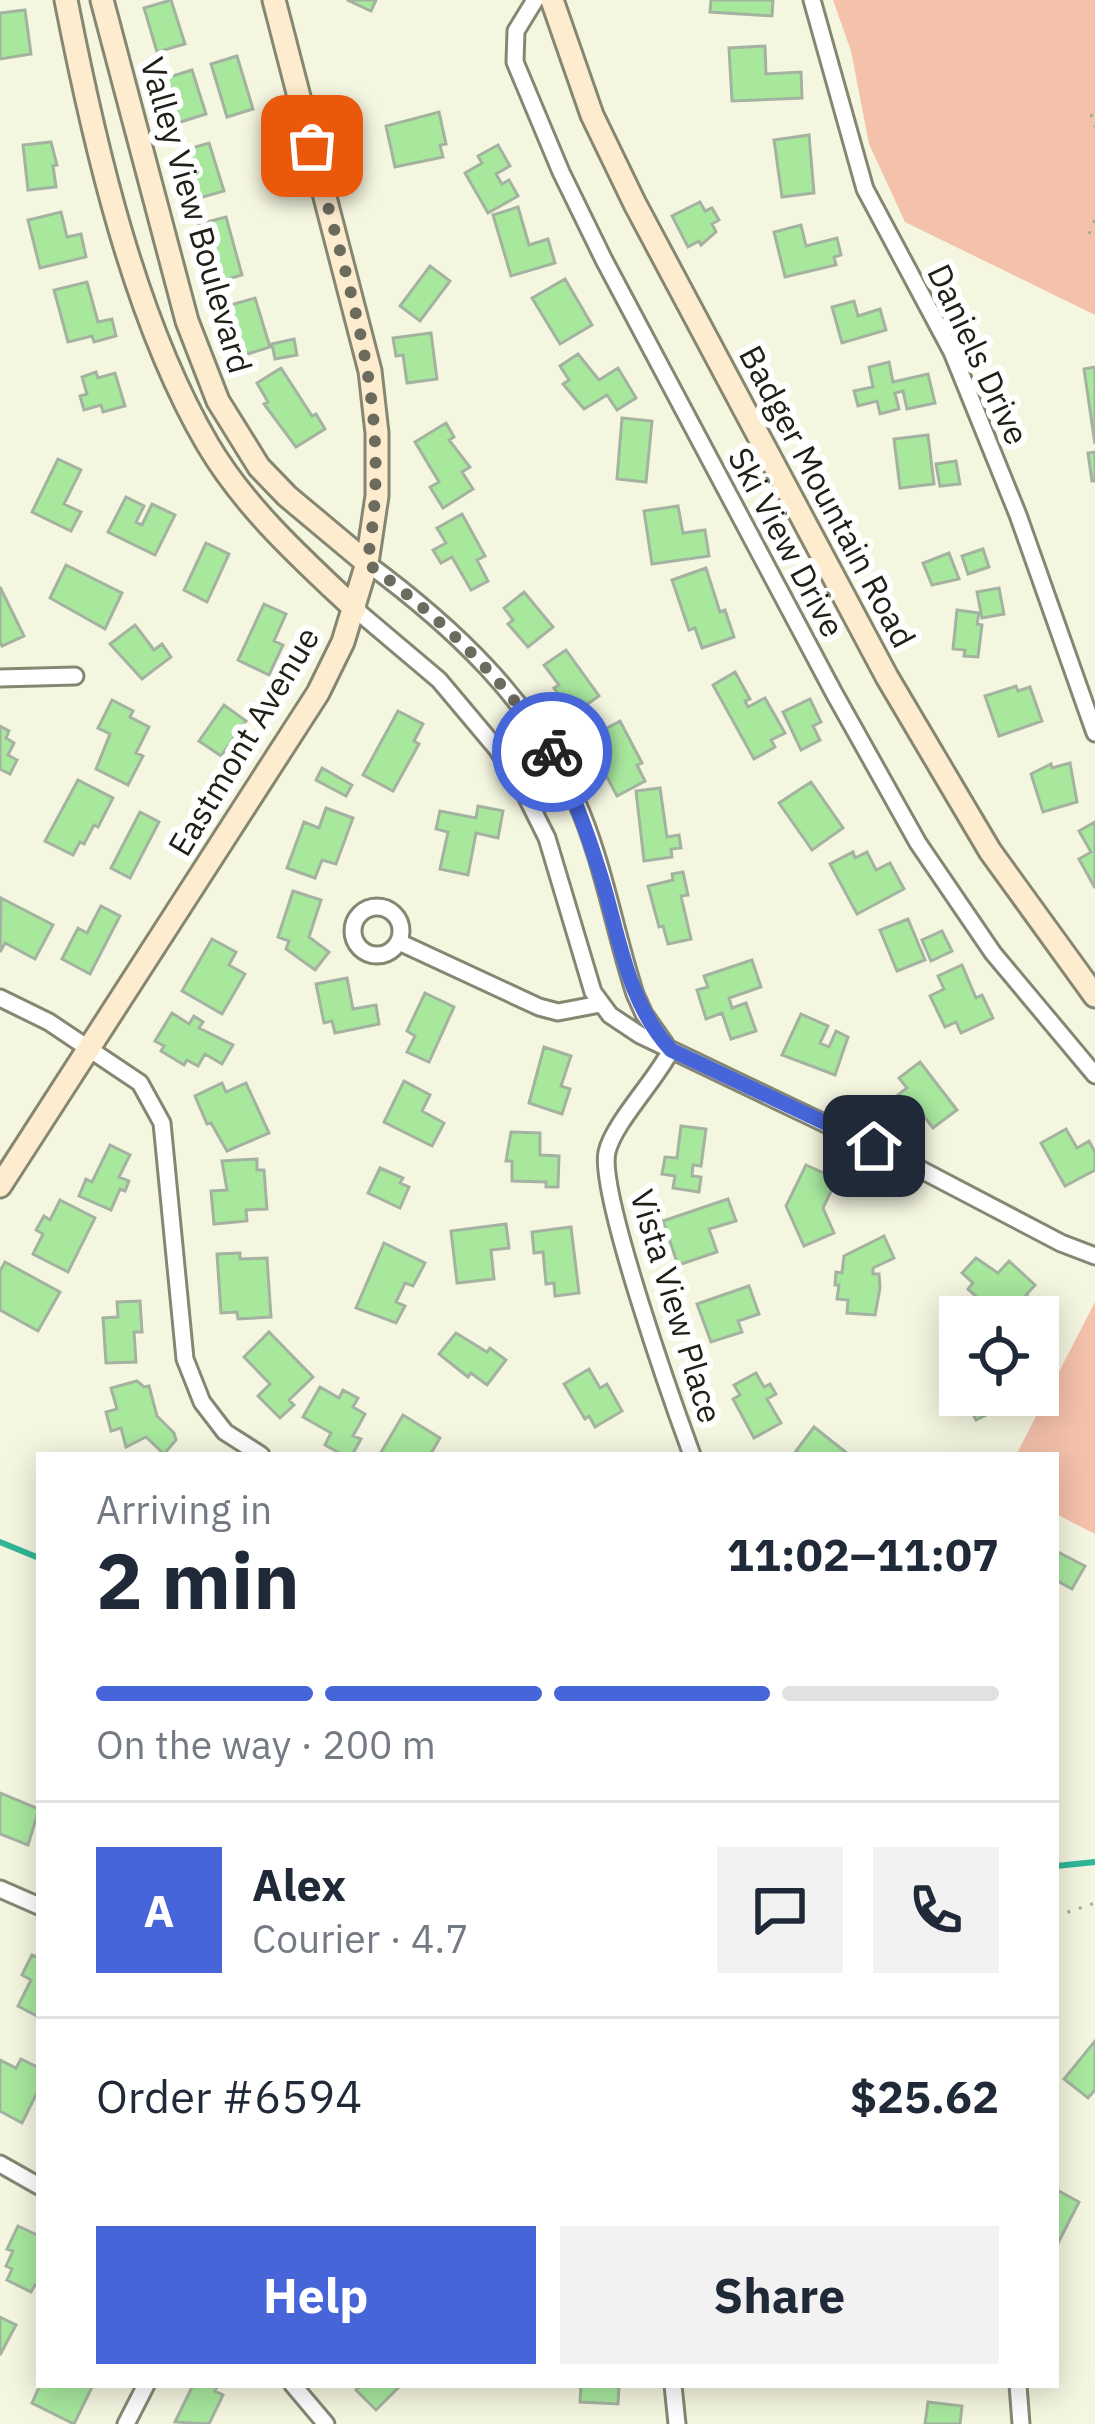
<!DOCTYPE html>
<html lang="en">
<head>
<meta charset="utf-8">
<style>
  body { margin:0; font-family:"IBM Plex Sans",sans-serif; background:#f2f2f3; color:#1f2937; height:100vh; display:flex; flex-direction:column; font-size:45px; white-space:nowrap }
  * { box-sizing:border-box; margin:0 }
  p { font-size:39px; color:#747a83 }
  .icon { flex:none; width:66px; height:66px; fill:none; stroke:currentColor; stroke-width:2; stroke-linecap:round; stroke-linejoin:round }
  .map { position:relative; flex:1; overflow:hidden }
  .panel { position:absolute; left:36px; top:1452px; width:1023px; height:936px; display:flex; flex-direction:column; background:#fff; border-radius:0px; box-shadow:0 6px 30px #0003 }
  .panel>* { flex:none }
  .fabs { position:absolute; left:939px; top:1296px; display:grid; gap:24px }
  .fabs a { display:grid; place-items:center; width:120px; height:120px; border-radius:0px; background:#fff; box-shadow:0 6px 30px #0003; font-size:60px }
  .pin { position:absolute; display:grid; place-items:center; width:102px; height:102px; color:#fff; margin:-51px; border-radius:24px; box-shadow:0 6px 18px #0006 }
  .courier { position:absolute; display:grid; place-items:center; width:120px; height:120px; margin:-60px; border:9px solid #4665d8; border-radius:50%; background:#fff; color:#222; box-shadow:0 3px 15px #0007 }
  .overview em { font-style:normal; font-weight:800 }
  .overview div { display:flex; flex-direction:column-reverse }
  .overview { display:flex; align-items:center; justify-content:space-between; height:204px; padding:0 60px }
  h1 { font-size:78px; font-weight:800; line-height:90px }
  .bar { display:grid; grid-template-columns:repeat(4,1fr); gap:18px 12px; align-content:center; height:144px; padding:0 60px }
  .bar i { height:15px; border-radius:9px; background:#e0e1e3 }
  .bar .selected { background:#4665d8 }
  .bar p { grid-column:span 4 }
  .line { display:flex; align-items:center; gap:30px; padding:0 60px; border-top:3px solid #e0e1e3 }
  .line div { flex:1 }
  .round { display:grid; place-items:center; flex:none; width:126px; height:126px; border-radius:0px; background:#f2f2f3 }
  .button { display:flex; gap:24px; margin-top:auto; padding:24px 60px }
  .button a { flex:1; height:138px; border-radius:0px; background:#4665d8; color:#fff; font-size:48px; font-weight:800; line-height:138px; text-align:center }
  .button a+a { background:#f2f2f3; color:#1f2937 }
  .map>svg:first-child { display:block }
  .green { fill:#f4c1aa }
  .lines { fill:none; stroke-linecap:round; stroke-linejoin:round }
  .stream { stroke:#31b697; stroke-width:6 }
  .building { fill:#a7e89d; stroke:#a4b3a1; stroke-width:3 }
  .street-casing { stroke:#868773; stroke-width:21 }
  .secondary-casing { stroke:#868773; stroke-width:27 }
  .path { stroke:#a9a998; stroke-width:3; stroke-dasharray:3 9; stroke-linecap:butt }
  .street { stroke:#fff; stroke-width:15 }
  .secondary { stroke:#feeccf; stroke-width:21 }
  .done { stroke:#6b6b5e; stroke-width:12; stroke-dasharray:0 21.6 }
  .route { stroke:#4665d8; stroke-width:15 }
  .labels { text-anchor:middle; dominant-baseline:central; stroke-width:12; stroke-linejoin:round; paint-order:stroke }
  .street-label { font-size:33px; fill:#202018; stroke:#fff }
</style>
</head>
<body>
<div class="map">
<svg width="1095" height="2424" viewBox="0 0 1095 2424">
  <rect width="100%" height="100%" fill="#f5f6e0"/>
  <path class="green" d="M833 0H1095V315L905 222 869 144 851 51Z
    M1095 1302V1534L1056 1514V1455H1016Z"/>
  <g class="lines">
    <path class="stream" d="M0 1542 39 1558
      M1056 1866 1095 1862"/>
  </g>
  <path class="building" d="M171 0 185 44 157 52 144 8Z
    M347 0H376L371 11Z
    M711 0H773L772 16 710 12Z
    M25 10 31 54 0 59V13Z
    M765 46 766 74 801 72 802 98 732 101 729 48Z
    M237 56 253 109 227 117 211 64Z
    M192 70 206 114 174 124 160 80Z
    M439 112 446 144 440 145 443 157 395 167 386 126Z
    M809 135 814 193 782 197 774 140Z
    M51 142 57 165 53 166 56 187 28 190 23 145Z
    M209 143 224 191 196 199 181 151Z
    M498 145 510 166 496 174 502 184 509 180 518 196 488 213 465 173 482 163 478 156Z
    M700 202 705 211 712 208 719 220 712 224 716 232 701 245 699 241 688 247 672 216Z
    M518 207 529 245 548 239 555 263 511 276 493 215Z
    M61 212 67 237 81 234 86 257 40 268 28 220Z
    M226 217 242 275 221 281 216 264 210 265 199 224Z
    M801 225 806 246 837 238 841 255 834 257 836 265 785 277 774 232Z
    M430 266 450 281 420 321 400 306Z
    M565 279 592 325 560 344 532 298Z
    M87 282 98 322 112 319 116 336 94 342 92 336 68 342 54 290Z
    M255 298 270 347 241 356 227 306Z
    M854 301 858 316 880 309 886 330 842 343 832 307Z
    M431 333 437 379 407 383 403 355 396 356 393 338Z
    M294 339 297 355 275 359 272 344Z
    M578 354 599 380 618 368 636 398 617 410 607 395 584 409 563 384 569 380 560 366Z
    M889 362 893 382 928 374 935 403 907 409 903 391 895 393 899 409 880 414 877 401 858 406 854 391 873 387 869 367Z
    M1095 367V444L1084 369Z
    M281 368 312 416 316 414 325 429 296 447 264 404 268 402 257 383Z
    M96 372 98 378 115 373 125 406 103 412 101 405 84 410 80 396 87 394 82 377Z
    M622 418 652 421 646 482 617 479Z
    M446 423 454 437 449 440 470 467 462 472 473 489 443 508 430 487 439 482 415 442Z
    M928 435 934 484 900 488 894 439Z
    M1095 452V481H1092L1088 453Z
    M58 459 81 470 64 504 81 512 71 531 32 512Z
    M956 461 960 484 940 486 936 464Z
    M126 497 144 506 136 522 142 525 152 504 175 515 155 555 108 532Z
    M678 506 683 533 705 530 709 556 652 564 644 511Z
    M462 514 485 556 477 560 488 581 471 590 452 557 441 563 433 550 446 543 437 528Z
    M206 543 229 554 207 602 184 590Z
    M983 549 989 567 968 574 962 556Z
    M949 553 959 579 932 585 923 563Z
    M66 565 122 593 105 629 50 598Z
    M706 568 720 612 725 610 734 637 702 648 695 628 689 630 672 580Z
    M0 587 24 636 2 646 0 642Z
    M999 588 1004 614 982 618 977 592Z
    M524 592 553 627 528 647 508 624 513 620 504 608Z
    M264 604 286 614 274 641 283 645 269 675 238 660Z
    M957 610 979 613 977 624 982 625 978 657 964 656 965 650 953 649Z
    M135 625 154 650 162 644 171 657 142 679 110 644Z
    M566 650 599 696 572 715 554 688 559 685 544 665Z
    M735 672 750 699 745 701 748 707 765 698 785 733 771 740 775 747 754 759 713 685Z
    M1016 686 1018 691 1030 687 1042 721 999 736 985 696Z
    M810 699 821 722 813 726 820 740 801 750 783 712Z
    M112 700 133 711 130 717 149 727 136 753 143 756 128 785 96 769 110 734 98 728Z
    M224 705 246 721 221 756 199 741Z
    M398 711 423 724 414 741 419 744 393 791 363 775Z
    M620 721 642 763 637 765 645 781 617 796 587 739Z
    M0 726 9 731 6 738 14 743 8 755 17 760 10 774 0 769Z
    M1070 763 1077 802 1043 812 1031 774 1051 764 1052 768Z
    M322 768 352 785 346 796 316 780Z
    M78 780 113 798 98 827 94 825 84 844 80 842 73 855 45 841Z
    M811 782 843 828 812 850 779 803Z
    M660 788 667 837 679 835 681 848 671 849 672 857 644 861 636 791Z
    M478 806 503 811 498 838 476 833 468 875 440 869 448 832 436 829 440 811 476 818Z
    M326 808 353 818 336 864 322 860 315 878 287 868 304 822 319 828Z
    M140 812 159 822 130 878 111 868Z
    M1095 822V888L1079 859 1091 852 1079 831Z
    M853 852 855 858 867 852 876 870 890 863 904 889 857 914 830 864Z
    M683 872 688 895 681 896 691 939 668 944 663 926 659 927 648 886 673 880 672 874Z
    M293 891 321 900 309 937 329 952 315 970 286 949 289 941 278 937Z
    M1 898 53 925 35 959 5 943 0 952Z
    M101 906 120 916 90 974 62 959 78 928 87 933Z
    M908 919 925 960 897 971 880 930Z
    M942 931 952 951 931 961 922 940Z
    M212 939 236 952 229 965 245 974 222 1014 182 991Z
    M752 960 761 987 729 998 732 1008 746 1003 756 1031 731 1039 722 1013 706 1019 697 990 708 987 704 976Z
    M962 965 976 998 982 995 993 1018 961 1033 956 1022 945 1027 930 996 944 989 938 976Z
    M347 978 353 1009 376 1005 379 1024 335 1033 332 1021 324 1023 316 984Z
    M425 993 454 1007 429 1062 407 1052 415 1036 407 1031Z
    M172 1013 189 1024 194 1016 203 1022 199 1028 233 1045 222 1064 205 1054 198 1066 187 1060 184 1065 161 1051 164 1046 155 1041Z
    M801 1014 828 1026 820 1043 829 1047 836 1031 848 1037 835 1075 782 1055Z
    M544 1047 571 1056 561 1086 570 1089 562 1114 529 1103Z
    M920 1062 957 1110 933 1128 922 1114 916 1118 919 1123 907 1131 886 1104 907 1088 899 1078Z
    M404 1081 430 1095 422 1111 444 1123 432 1146 384 1122Z
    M222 1083 226 1092 246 1083 269 1133 227 1151 211 1123 207 1124 195 1096Z
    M681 1126 706 1129 701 1166 693 1165 692 1176 701 1177 699 1192 673 1188 675 1176 662 1174 665 1157 677 1158Z
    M1066 1129 1077 1148 1089 1141 1095 1152V1170L1065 1186 1041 1143Z
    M511 1132 540 1133V1155L559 1156 558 1187H546V1182L512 1181V1161H506Z
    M110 1145 130 1155 119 1177 129 1181 125 1191 120 1189 111 1210 79 1196 86 1179 92 1182Z
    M257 1159V1170H264L267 1209 246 1210 247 1221 214 1224 211 1191 227 1190 222 1161Z
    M806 1165 837 1179 823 1208 834 1233 804 1246 786 1206Z
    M380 1168 403 1178 400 1183 409 1187 400 1208 368 1193Z
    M728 1199 736 1221 709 1229 717 1252 678 1265 663 1221Z
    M60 1200 95 1218 68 1272 33 1254 43 1234 36 1230 44 1216 50 1220Z
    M506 1224 509 1248 491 1250 494 1279 457 1283 451 1231Z
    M571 1227 579 1293 555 1296 554 1283 546 1284 543 1252 534 1253 532 1232Z
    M884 1236 894 1258 873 1268V1274H879L880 1288 875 1315 847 1313 848 1300 837 1299 839 1285H835L836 1272 842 1273 844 1256Z
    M384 1243 425 1263 413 1286 405 1283 396 1302 405 1306 396 1323 356 1308Z
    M240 1253V1259L267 1258 271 1317 238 1319 237 1312 221 1313 217 1254Z
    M976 1258 998 1273 1009 1261 1035 1285 1026 1295 1031 1299 1019 1313 1010 1305 999 1317 968 1289 973 1283 962 1273Z
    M5 1262 60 1292 38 1331 0 1310V1271Z
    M749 1286 759 1314 738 1321 742 1332 711 1342 697 1304Z
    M140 1301 142 1332H134L136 1362 106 1363 103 1318 118 1317 117 1302Z
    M269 1332 313 1377 289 1400 294 1405 280 1418 258 1396 270 1384 244 1357Z
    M456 1333 487 1352 490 1348 506 1360 487 1385 471 1373 468 1377 439 1354Z
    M960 1349V1389L944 1357Z
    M589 1369 600 1388 607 1384 622 1411 595 1427 589 1416 585 1419 564 1384Z
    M756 1373 764 1387 770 1384 776 1394 767 1399 781 1423 754 1438 733 1399 740 1395 734 1385Z
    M137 1381 144 1387 149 1386 157 1416 174 1433 176 1440 164 1454 146 1437 126 1447 121 1428 111 1431 106 1412 117 1409 111 1388Z
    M320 1387 339 1398 343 1390 358 1398 353 1407 365 1414 353 1436 361 1439 352 1455H343L325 1445 331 1433 303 1417Z
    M963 1395H988L996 1410 976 1420Z
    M403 1415 440 1438 430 1455 380 1454Z
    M814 1427 848 1454V1455H801L796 1451Z
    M1056 1551 1085 1566 1072 1589 1056 1580Z
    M0 1793 39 1809 28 1845 0 1834Z
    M32 1955 39 1958V2017L18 2006 31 1980 22 1975Z
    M1095 2041V2090L1088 2098 1064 2079Z
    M21 2059 39 2068V2089L22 2123 0 2111V2060L16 2068Z
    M1059 2191 1079 2202 1056 2247V2196Z
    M18 2226 39 2236V2287L35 2285 31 2292 7 2280 12 2269 6 2266 13 2251 7 2249Z
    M0 2317 16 2325 0 2355Z
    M40 2385H93L74 2424 32 2403Z
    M193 2385H218L215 2391 223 2395 209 2424 175 2422Z
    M361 2385H401L376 2410 356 2390Z
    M581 2385H619L618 2404 580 2402Z
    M928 2402 962 2406 960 2424H925Z"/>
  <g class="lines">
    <defs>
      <path id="street" d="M535 0 516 31 515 62 561 172 604 260 834 693 918 843 993 953 1095 1075
        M812 0 865 189 952 352 1018 515 1095 733
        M367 563C452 626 532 700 575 798 603 860 614 929 635 994L644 1014 665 1044
        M355 609 439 680 497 749 521 786 547 838 593 992 610 1015 640 1035 914 1166 1061 1243 1095 1256
        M0 678 75 676
        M353 931a24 24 0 1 1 48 0a24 24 0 1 1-48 0Z
        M399 942 539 1007 558 1012 600 1004
        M0 998 49 1022 140 1083 162 1123 185 1359 202 1402 225 1432 261 1455
        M671 1050C656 1080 613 1124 607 1152 598 1192 674 1406 692 1455
        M0 1889 39 1906
        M0 2164 39 2186
        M293 2385 326 2424
        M673 2385 677 2424
        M1018 2385 1021 2424
        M126 2424 146 2385"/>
      <path id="secondary" d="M66 0C94 143 134 319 208 445 246 509 302 559 355 609
        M102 0 187 321 218 401 259 467 287 496 367 563
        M552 0 592 115 635 204 887 677 990 851 1095 996
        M0 1186 318 693 343 642 367 563 377 496V433L370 371 274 0"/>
    </defs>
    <use href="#street" class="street-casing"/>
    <use href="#secondary" class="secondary-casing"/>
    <path class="path" d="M1091 114 1095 127
      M1089 234 1095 219
      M1056 1916 1095 1903"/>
    <use href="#street" class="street"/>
    <use href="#secondary" class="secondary"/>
  </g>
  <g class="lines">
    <path class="done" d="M312 146C349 292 395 410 367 563 439 617 502 676 552 752"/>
    <path class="route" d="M552 752C575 796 591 842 605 890 621 947 630 1005 671 1050L874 1146"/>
  </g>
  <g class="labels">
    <g class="street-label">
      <text transform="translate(197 215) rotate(74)">Valley View Boulevard</text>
      <text transform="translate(979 354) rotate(65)">Daniels Drive</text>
      <text transform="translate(828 496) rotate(62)">Badger Mountain Road</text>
      <text transform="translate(787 542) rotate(62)">Ski View Drive</text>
      <text transform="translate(243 741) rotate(-59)">Eastmont Avenue</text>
      <text transform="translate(677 1306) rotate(73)">Vista View Place</text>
    </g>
  </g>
</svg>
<div class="fabs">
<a><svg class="icon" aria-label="locate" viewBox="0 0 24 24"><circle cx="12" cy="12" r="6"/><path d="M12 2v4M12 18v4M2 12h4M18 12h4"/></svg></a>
</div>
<div class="pin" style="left:312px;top:146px;background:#ea580c"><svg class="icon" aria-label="bag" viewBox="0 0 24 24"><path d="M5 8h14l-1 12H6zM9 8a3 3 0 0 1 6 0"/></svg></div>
<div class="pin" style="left:874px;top:1146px;background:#1f2937"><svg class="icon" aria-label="home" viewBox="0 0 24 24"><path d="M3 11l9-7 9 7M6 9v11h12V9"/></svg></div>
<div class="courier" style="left:552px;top:752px"><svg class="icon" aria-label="bike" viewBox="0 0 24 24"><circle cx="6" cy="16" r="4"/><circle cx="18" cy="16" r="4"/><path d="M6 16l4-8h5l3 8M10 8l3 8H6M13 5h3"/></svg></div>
<section class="panel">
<div class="overview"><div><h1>2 min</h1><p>Arriving in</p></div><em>11:02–11:07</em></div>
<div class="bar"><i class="selected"></i><i class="selected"></i><i class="selected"></i><i></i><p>On the way · 200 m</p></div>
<div class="line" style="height:216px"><b class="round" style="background:#4665d8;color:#fff">A</b><div><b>Alex</b><p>Courier · 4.7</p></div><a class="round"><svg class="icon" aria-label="chat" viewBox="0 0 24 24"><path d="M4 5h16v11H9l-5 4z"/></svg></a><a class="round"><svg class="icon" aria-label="phone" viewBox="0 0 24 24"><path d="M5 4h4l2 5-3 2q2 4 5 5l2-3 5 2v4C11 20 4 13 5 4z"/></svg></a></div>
<div class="line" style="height:156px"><div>Order #6594</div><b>$25.62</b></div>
<div class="button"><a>Help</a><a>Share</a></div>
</section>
</div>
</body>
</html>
